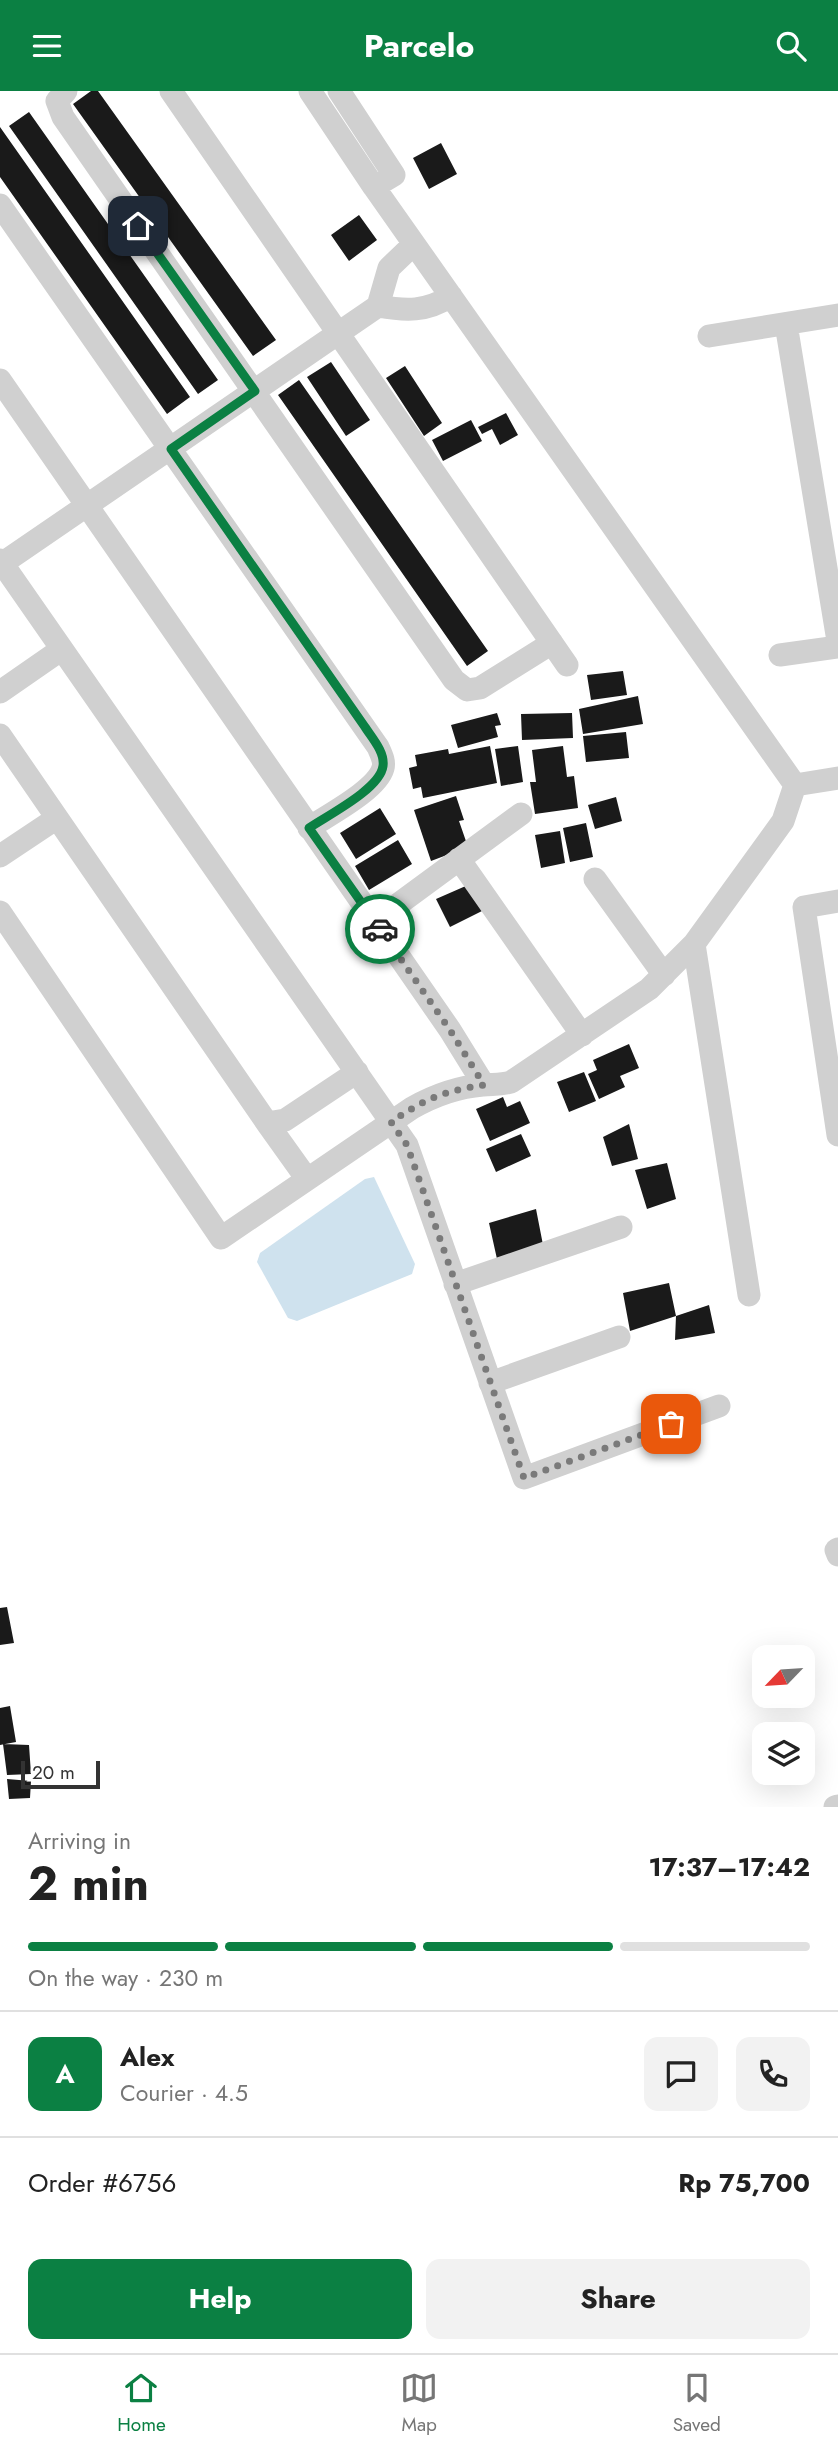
<!DOCTYPE html>
<html lang="en">
<head>
<meta charset="utf-8">
<style>
  body { margin:0; font-family:Jost,sans-serif; background:#f2f2f2; color:#222; height:100vh; display:flex; flex-direction:column; font-size:26px; white-space:nowrap }
  * { box-sizing:border-box; margin:0 }
  p { font-size:23px; color:#767676 }
  .icon { flex:none; width:38px; height:38px; fill:none; stroke:currentColor; stroke-width:2; stroke-linecap:round; stroke-linejoin:round }
  .map { position:relative; height:1716px; overflow:hidden }
  .panel { display:flex; flex-direction:column; background:#fff; flex:1 }
  .panel>* { flex:none }
  .needle { width:46px; rotate:245deg }
  .controls { position:absolute; left:752px; top:1554px; display:grid; gap:14px }
  .controls a { display:grid; place-items:center; width:63px; height:63px; border-radius:14px; background:#fff; box-shadow:0 7px 28px #0002; font-size:35px }
  .scale { position:absolute; left:21px; bottom:18px; width:79px; box-sizing:border-box; padding-left:7px; border:4px solid #333; border-top:0; font-size:19px; line-height:24px; white-space:nowrap; color:#333; -webkit-text-stroke:5px #fff; paint-order:stroke }
  .pin { position:absolute; display:grid; place-items:center; width:60px; height:60px; color:#fff; margin:-30px; border-radius:14px; box-shadow:0 4px 10px #0006 }
  .courier { position:absolute; display:grid; place-items:center; width:70px; height:70px; margin:-35px; border:5px solid #0b8043; border-radius:50%; background:#fff; color:#222; box-shadow:0 2px 9px #0007 }
  .head em { font-style:normal; font-weight:700 }
  .head div { display:flex; flex-direction:column-reverse }
  .head { display:flex; align-items:center; justify-content:space-between; height:119px; padding:0 28px }
  h1 { font-size:46px; font-weight:700; line-height:52px }
  .bar { display:grid; grid-template-columns:repeat(4,1fr); gap:10px 7px; align-content:center; height:84px; padding:0 28px }
  .bar i { height:9px; border-radius:5px; background:#e0e0e0 }
  .bar .on { background:#0b8043 }
  .bar p { grid-column:span 4 }
  .line { display:flex; align-items:center; gap:18px; padding:0 28px; border-top:2px solid #e0e0e0 }
  .line div { flex:1 }
  .round { display:grid; place-items:center; flex:none; width:74px; height:74px; border-radius:14px; background:#f2f2f2 }
  .action { display:flex; gap:14px; margin-top:auto; padding:14px 28px }
  .action a { flex:1; height:80px; border-radius:14px; background:#0b8043; color:#fff; font-size:28px; font-weight:700; line-height:80px; text-align:center }
  .action a+a { background:#f2f2f2; color:#222 }
  header { display:flex; justify-content:space-between; align-items:center; height:91px; padding:0 28px; background:#0b8043; color:#fff; font-size:32px; font-weight:700 }
  .dock { display:flex; justify-content:space-around; align-items:center; height:98px; border-top:2px solid #e0e0e0; background:#fff; font-size:19px; color:#767676 }
  .dock a { display:grid; justify-items:center; gap:4px }
  .dock .on { color:#0b8043 }
  .map>svg:first-child { display:block }
  .water { fill:#cfe2ee }
  .building { fill:#1a1a1a }
  .lines { fill:none; stroke-linecap:round; stroke-linejoin:round }
  .street { stroke:#d0d0d0; stroke-width:23 }
  .done { stroke:#7a7a7a; stroke-width:7; stroke-dasharray:0 12.6 }
  .route { stroke:#0b8043; stroke-width:9 }
</style>
</head>
<body>
<header><svg class="icon" aria-label="menu" viewBox="0 0 24 24"><path d="M4 6h16M4 12h16M4 18h16"/></svg>Parcelo<svg class="icon" aria-label="search" viewBox="0 0 24 24"><circle cx="10" cy="10" r="6"/><path d="M15 15l6 6"/></svg></header>
<div class="map">
<svg width="838" height="1716" viewBox="0 0 838 1716">
  <rect width="100%" height="100%" fill="#fff"/>
  <path class="water" d="M374 1086 415 1173 412 1183 297 1230 288 1227 257 1171 260 1162 365 1088Z"/>
  <path class="building" d="M91 0H98L276 249 253 265 73 13Z
    M29 21 218 289 198 303 9 35Z
    M0 36 190 306 167 323 0 86Z
    M441 52 457 83 429 98 413 67Z
    M359 124 377 149 349 170 331 144Z
    M331 271 370 329 346 345 307 286Z
    M405 275 442 332 424 345 386 287Z
    M299 289 488 560 467 575 278 304Z
    M506 322 518 344 500 354 492 338 482 343 478 336Z
    M471 329 482 350 443 370 432 349Z
    M623 580 627 604 591 609 587 584Z
    M638 605 643 633 583 643 579 618Z
    M497 622 501 634 495 635 498 646 458 657 451 634Z
    M572 622 573 647 522 649 521 623Z
    M626 641 629 667 586 671 583 645Z
    M490 655 497 692 423 707 421 696 413 698 409 677 417 675 415 664 448 658 449 663Z
    M518 655 523 691 501 695 495 658Z
    M563 655 567 686 574 685 578 717 535 723 530 691H536L532 659Z
    M456 705 464 729 459 730 468 756 431 770 414 719Z
    M616 706 622 730 595 738 588 714Z
    M380 717 396 743 356 768 340 742Z
    M586 732 593 766 570 771 563 737Z
    M560 740 565 772 541 777 535 744Z
    M398 749 412 773 369 799 355 775Z
    M468 794 482 820 450 836 436 808Z
    M629 953 639 977 620 985 625 996 599 1008 588 983 597 979 593 969Z
    M584 981 596 1010 569 1021 557 991Z
    M503 1006 507 1016 520 1010 530 1032 490 1050 476 1018Z
    M629 1033 638 1068 612 1075 603 1046Z
    M521 1043 531 1065 496 1081 486 1058Z
    M667 1072 676 1108 647 1118 635 1079Z
    M536 1118 544 1159 497 1168 489 1132Z
    M669 1192 676 1225 630 1240 623 1202Z
    M709 1214 715 1242 675 1249 676 1225Z
    M7 1516 14 1552 0 1554V1517Z
    M10 1615 16 1651 0 1654V1617Z
    M3 1653 29 1654 31 1683 7 1684Z
    M7 1688 31 1690 30 1707 9 1708Z"/>
  <g class="lines">
    <path class="street" d="M66 0 57 10 63 26 454 589 467 599 480 597 552 552
      M171 0 567 574
      M339 0 394 84 374 96
      M0 114 378 656C381 663 385 670 383 677 377 699 328 724 309 737
      M378 215C406 220 426 221 451 205
      M786 233 838 550
      M709 245 838 224
      M0 289 450 939 484 994
      M0 469 407 1054 524 1387 719 1315
      M0 474 378 215 389 177 414 153
      M780 564 838 556
      M0 601 62 558
      M0 644 267 1032 285 1029 357 981
      M795 694 838 687
      M0 765 57 727
      M459 768 582 944
      M595 788 664 884
      M838 810 804 816 838 1044
      M0 821 221 1147 412 1017C435 1004 457 996 483 994 493 993 501 994 511 991L649 898 694 853 783 730 795 694 374 96 310 0
      M374 831 521 723
      M694 853 749 1204
      M267 1032 307 1088
      M455 1193 621 1136
      M490 1292 619 1246
      M838 1458 836 1459 838 1464
      M835 1716 838 1715"/>
  </g>
  <g class="lines">
    <path class="done" d="M380 838 450 939 484 994C443 1000 425 1008 391 1031L407 1054 524 1387 671 1333"/>
    <path class="route" d="M138 135 255 300 171 358 365 636C372 647 385 661 383 675 380 698 328 724 309 737L380 838"/>
  </g>
</svg>
<div class="controls">
<a><svg class="needle" viewBox="-14 -14 28 28"><path d="M0-13l5 13h-10z" fill="#e53935"/><path d="M0 13l5-13h-10z" fill="#767676"/></svg></a>
<a><svg class="icon" aria-label="layers" viewBox="0 0 24 24"><path d="M12 4l9 5-9 5-9-5zM3 14l9 5 9-5"/></svg></a>
</div>
<div class="scale">20 m</div>
<div class="pin" style="left:671px;top:1333px;background:#ea580c"><svg class="icon" aria-label="bag" viewBox="0 0 24 24"><path d="M5 8h14l-1 12H6zM9 8a3 3 0 0 1 6 0"/></svg></div>
<div class="pin" style="left:138px;top:135px;background:#1f2937"><svg class="icon" aria-label="home" viewBox="0 0 24 24"><path d="M3 11l9-7 9 7M6 9v11h12V9"/></svg></div>
<div class="courier" style="left:380px;top:838px"><svg class="icon" aria-label="car" viewBox="0 0 24 24"><path d="M5 17H2v-5l4-1 3-4h7l3 4 3 1v5h-3M9 17h6M6 11h13"/><circle cx="7" cy="17" r="2"/><circle cx="17" cy="17" r="2"/></svg></div>
</div>
<section class="panel">
<div class="head"><div><h1>2 min</h1><p>Arriving in</p></div><em>17:37–17:42</em></div>
<div class="bar"><i class="on"></i><i class="on"></i><i class="on"></i><i></i><p>On the way · 230 m</p></div>
<div class="line" style="height:126px"><b class="round" style="background:#0b8043;color:#fff">A</b><div><b>Alex</b><p>Courier · 4.5</p></div><a class="round"><svg class="icon" aria-label="chat" viewBox="0 0 24 24"><path d="M4 5h16v11H9l-5 4z"/></svg></a><a class="round"><svg class="icon" aria-label="phone" viewBox="0 0 24 24"><path d="M5 4h4l2 5-3 2q2 4 5 5l2-3 5 2v4C11 20 4 13 5 4z"/></svg></a></div>
<div class="line" style="height:91px"><div>Order #6756</div><b>Rp 75,700</b></div>
<div class="action"><a>Help</a><a>Share</a></div>
</section>
<nav class="dock">
<a class="on"><svg class="icon" aria-label="home" viewBox="0 0 24 24"><path d="M3 11l9-7 9 7M6 9v11h12V9"/></svg>Home</a>
<a><svg class="icon" aria-label="map" viewBox="0 0 24 24"><path d="M3 6l6-2 6 2 6-2v14l-6 2-6-2-6 2zM9 4v14M15 6v14"/></svg>Map</a>
<a><svg class="icon" aria-label="saved" viewBox="0 0 24 24"><path d="M7 4h10v16l-5-4-5 4z"/></svg>Saved</a>
</nav>
</body>
</html>
